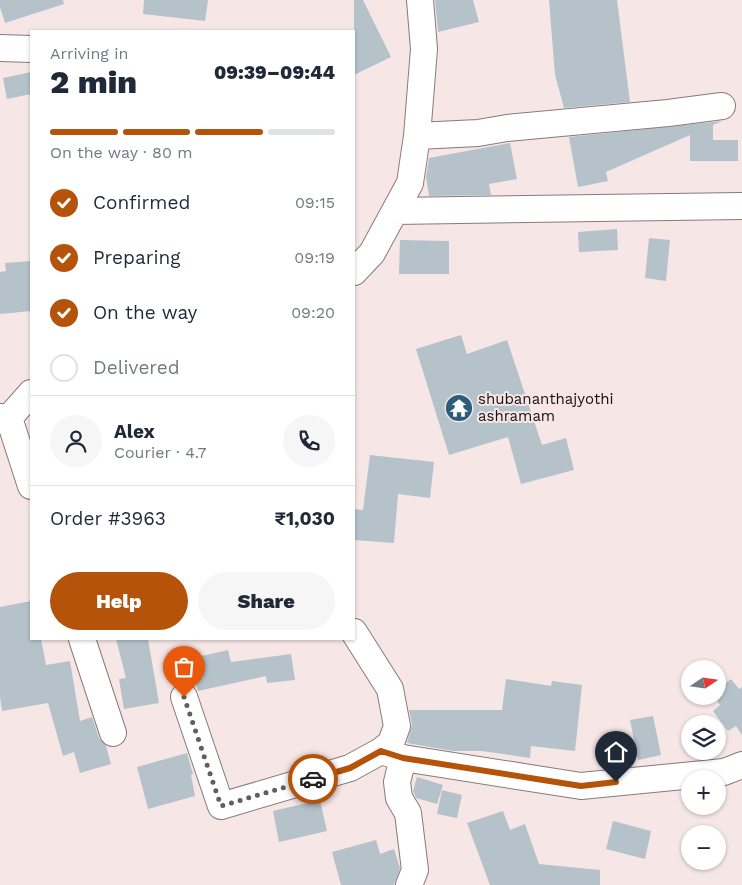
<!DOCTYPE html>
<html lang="en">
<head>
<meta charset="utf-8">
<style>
  body { margin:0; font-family:"Work Sans",sans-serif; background:#f6f6f7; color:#1f2937; height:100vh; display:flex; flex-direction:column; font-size:19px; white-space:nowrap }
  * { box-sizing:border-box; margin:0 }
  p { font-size:16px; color:#747a83 }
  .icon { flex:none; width:28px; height:28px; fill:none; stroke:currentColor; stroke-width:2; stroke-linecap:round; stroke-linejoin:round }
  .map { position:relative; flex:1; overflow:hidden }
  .sheet { position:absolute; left:30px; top:30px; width:325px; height:610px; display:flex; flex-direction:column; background:#fff; border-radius:0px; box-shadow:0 1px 4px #0004 }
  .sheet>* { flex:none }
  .needle { width:32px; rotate:77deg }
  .buttons { position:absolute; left:681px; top:660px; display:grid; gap:10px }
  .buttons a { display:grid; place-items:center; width:45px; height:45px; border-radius:50%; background:#fff; box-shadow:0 1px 4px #0004; font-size:25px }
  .pin { position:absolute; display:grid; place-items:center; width:42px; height:42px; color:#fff; margin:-51px -21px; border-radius:50% 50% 50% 0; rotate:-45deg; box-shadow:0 0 5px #0007 }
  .pin .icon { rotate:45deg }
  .courier { position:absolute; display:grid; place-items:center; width:50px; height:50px; margin:-25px; border:4px solid #b45309; border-radius:50%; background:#fff; color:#222; box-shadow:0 1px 6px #0007 }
  .head em { font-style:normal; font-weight:800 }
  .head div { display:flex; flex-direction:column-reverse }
  .head { display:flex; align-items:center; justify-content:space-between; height:85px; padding:0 20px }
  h1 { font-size:32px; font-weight:800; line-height:38px }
  .bar { display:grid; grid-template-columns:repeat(4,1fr); gap:8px 5px; align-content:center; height:60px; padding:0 20px }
  .bar i { height:6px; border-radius:4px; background:#e0e1e3 }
  .bar .current { background:#b45309 }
  .bar p { grid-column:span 4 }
  .line { display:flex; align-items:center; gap:12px; padding:0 20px; border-top:1px solid #e0e1e3 }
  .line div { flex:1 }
  .round { display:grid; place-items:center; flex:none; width:52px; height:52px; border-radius:26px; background:#f6f6f7 }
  ol { padding:0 20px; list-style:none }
  li { display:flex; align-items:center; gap:15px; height:55px }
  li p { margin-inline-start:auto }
  li .icon { padding:5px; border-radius:50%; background:#b45309; color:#fff; stroke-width:4 }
  li:last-child { color:#747a83 }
  li i { width:28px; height:28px; border:2px solid #e0e1e3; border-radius:50% }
  .button { display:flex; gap:10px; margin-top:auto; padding:10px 20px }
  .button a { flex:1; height:58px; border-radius:30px; background:#b45309; color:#fff; font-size:20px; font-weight:800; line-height:58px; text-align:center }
  .button a+a { background:#f6f6f7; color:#1f2937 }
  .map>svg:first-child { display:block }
  .building { fill:#b5c2ca }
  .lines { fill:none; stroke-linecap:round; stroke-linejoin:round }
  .minor-casing { stroke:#897a7a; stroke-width:28 }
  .minor { stroke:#fff; stroke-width:26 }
  .done { stroke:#665c5c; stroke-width:5; stroke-dasharray:0 9 }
  .route { stroke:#b45309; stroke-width:6 }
  .labels { text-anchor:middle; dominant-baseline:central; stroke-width:4; stroke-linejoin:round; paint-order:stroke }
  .poi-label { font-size:15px; fill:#181212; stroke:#f6e6e6; text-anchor:start }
</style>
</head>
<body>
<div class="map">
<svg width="742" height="885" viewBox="0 0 742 885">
  <rect width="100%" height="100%" fill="#f6e6e6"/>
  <path class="building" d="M0 0H63L64 4 5 23 0 7Z
    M144 0H208L205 21 143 14Z
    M354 0H363L391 57 354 75Z
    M435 0H473L479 22 438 32Z
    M549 0H617L630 102 564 108 555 75Z
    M31 72V94L7 99 3 78Z
    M722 121 713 125V140H738V161H690V135L606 172 608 181 578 187 569 137Z
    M510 143 517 179 489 184 491 195 429 196 426 177 429 158Z
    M617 229 618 250 579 252 578 232Z
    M649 238 670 240 666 281 645 278Z
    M400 240 449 241V274H399Z
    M31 261V311L0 314V272L6 271 5 263Z
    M461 335 467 354 507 340 542 445 566 438 574 470 521 484 508 437 449 455 416 349Z
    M370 455 434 462 430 498 398 494 394 543 354 540V509L363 510Z
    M31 601V639H41L46 665 70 661 80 721 92 717 99 738 106 746 111 764 80 773 74 752 63 756 48 703 2 711 0 697V607Z
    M116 639H148L159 703 124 709 119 679 126 678Z
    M228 650 231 662 291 654 295 680 267 683 266 676 198 691 189 659Z
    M506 679 551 686 552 681 582 685 575 751 531 746 530 758 482 751H453L407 743 412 724 409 710H502Z
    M731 679 739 689 742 687V735L736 726 728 731 713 711 720 705 714 696H718V689Z
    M653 716 661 755 638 760 630 720Z
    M187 753 193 774 191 775 195 796 148 809 137 767Z
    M417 777 443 785 437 804 416 798 413 791Z
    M442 790 462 795 457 818 437 814Z
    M320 800 327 831 279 842 273 811Z
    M503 811 510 830 525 824 539 864 600 870V885H490L467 823Z
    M613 821 651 831 645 859 606 849Z
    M376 840 380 854 394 849 400 868 394 885H341L332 852Z"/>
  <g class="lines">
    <defs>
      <path id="minor" d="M0 48 31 49
        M417 136 478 133 507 128 668 113 722 106
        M395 211 742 206
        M354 272 372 253 410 183 417 136 424 49 420 0
        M0 417 9 418 31 393
        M9 418 31 486
        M354 632 390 689 397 726 391 743 381 751 403 758 397 782 399 798 408 813 415 870 409 885
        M82 639 113 733
        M184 697 221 806 350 768 381 751
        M403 758 581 786 724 772 742 765"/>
    </defs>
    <use href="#minor" class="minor-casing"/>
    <use href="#minor" class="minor"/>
  </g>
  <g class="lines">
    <path class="done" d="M184 697 221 806 313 779"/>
    <path class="route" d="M313 779 350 768 381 751 403 758 581 786 616 782"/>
  </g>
  <defs>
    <symbol id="temple-disc" viewBox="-11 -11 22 22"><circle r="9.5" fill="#2b5e7b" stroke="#f6e6e6"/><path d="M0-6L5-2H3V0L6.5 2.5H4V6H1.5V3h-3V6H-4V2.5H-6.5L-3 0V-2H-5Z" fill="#fff"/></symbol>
  </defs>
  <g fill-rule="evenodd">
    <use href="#temple-disc" x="443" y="392" width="32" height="32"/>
  </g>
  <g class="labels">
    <g class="poi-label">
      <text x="478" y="399">shubananthajyothi<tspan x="478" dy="17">ashramam</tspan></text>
    </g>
  </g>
</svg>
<div class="buttons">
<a><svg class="needle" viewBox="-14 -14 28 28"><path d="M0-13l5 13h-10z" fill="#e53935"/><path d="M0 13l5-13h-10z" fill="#747a83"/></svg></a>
<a><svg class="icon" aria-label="layers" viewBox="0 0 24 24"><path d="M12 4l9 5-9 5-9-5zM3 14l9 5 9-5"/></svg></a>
<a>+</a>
<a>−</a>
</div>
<div class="pin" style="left:184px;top:697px;background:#ea580c"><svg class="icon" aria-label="bag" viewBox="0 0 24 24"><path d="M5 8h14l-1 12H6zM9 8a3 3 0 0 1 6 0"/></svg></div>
<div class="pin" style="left:616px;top:782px;background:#1f2937"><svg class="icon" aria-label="home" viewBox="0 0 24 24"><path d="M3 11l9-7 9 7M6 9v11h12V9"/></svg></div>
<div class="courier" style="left:313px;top:779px"><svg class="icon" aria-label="car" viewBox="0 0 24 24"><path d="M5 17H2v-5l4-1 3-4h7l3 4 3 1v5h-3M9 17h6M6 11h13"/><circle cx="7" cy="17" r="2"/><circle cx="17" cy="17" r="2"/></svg></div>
<section class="sheet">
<div class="head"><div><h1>2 min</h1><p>Arriving in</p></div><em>09:39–09:44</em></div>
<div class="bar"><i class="current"></i><i class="current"></i><i class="current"></i><i></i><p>On the way · 80 m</p></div>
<ol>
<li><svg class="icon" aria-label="check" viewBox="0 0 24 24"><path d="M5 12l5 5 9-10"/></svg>Confirmed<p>09:15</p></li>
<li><svg class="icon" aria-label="check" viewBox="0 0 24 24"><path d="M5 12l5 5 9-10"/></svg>Preparing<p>09:19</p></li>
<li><svg class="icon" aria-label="check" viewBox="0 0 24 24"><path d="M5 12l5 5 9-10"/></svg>On the way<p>09:20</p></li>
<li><i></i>Delivered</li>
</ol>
<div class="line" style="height:90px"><a class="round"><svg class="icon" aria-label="person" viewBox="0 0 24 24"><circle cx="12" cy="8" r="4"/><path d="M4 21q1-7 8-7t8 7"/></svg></a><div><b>Alex</b><p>Courier · 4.7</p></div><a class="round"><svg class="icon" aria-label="phone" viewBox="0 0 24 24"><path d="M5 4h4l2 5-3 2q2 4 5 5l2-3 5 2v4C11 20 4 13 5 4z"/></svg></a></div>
<div class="line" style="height:65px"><div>Order #3963</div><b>₹1,030</b></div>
<div class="button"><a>Help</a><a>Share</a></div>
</section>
</div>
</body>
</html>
